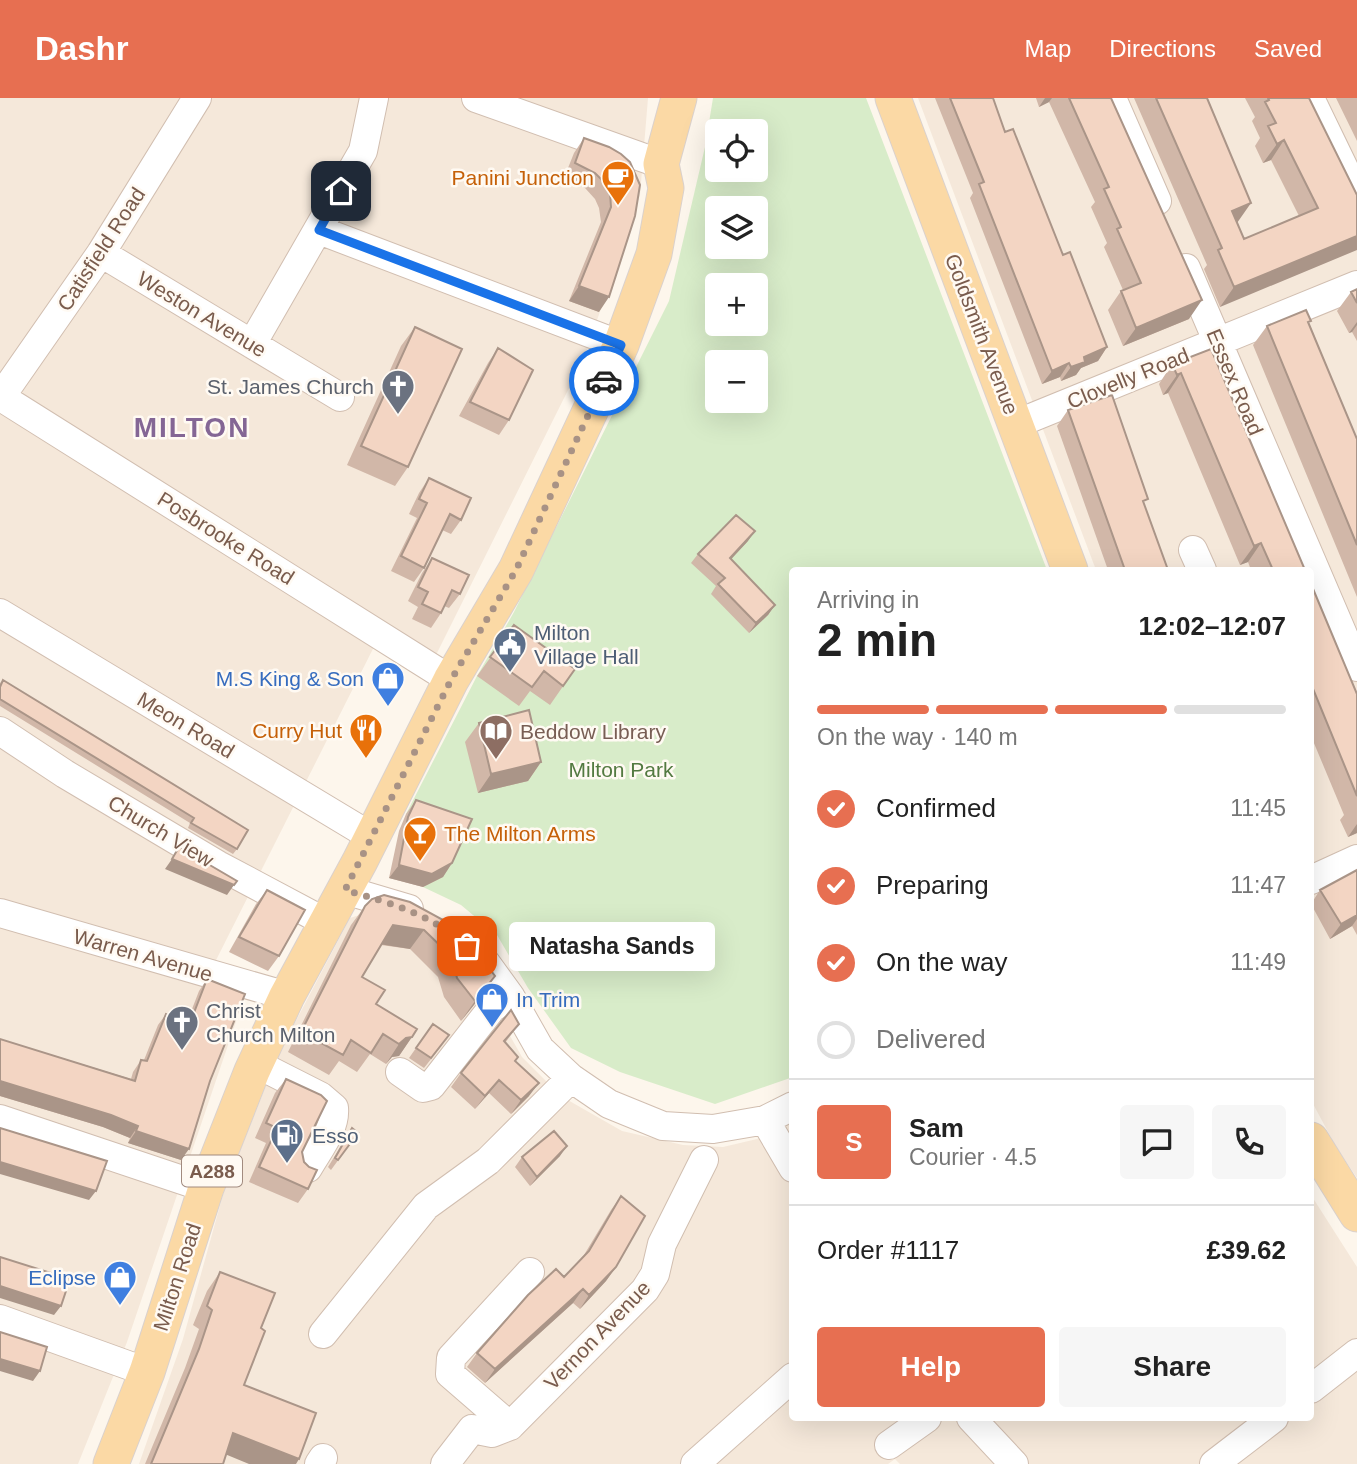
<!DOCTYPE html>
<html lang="en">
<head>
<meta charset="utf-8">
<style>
  body { margin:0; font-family:Arial,sans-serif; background:#f6f6f6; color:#222; height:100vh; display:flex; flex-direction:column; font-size:26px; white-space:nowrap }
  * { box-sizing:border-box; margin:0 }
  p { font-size:23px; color:#767676 }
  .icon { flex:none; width:38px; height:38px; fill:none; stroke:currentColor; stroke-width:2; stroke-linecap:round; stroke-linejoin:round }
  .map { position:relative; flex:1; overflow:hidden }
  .side { position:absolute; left:789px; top:469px; width:525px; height:854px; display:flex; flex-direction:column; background:#fff; border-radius:7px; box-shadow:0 7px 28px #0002 }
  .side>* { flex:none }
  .tools { position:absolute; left:705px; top:21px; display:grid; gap:14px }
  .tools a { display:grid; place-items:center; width:63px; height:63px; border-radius:7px; background:#fff; box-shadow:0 7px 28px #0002; font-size:35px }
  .pin { position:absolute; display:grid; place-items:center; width:60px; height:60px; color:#fff; margin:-30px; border-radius:14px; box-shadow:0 4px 10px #0006 }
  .courier { position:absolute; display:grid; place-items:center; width:70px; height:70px; margin:-35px; border:5px solid #1a73e8; border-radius:50%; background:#fff; color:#222; box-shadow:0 2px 9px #0007 }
  .bubble { position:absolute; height:49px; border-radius:7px; background:#fff; box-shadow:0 7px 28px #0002; font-size:23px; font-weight:700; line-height:49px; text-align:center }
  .summary em { font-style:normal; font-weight:700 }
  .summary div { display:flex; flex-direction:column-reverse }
  .summary { display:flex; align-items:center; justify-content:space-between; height:119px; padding:0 28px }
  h1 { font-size:46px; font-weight:700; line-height:52px }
  .bar { display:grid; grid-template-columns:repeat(4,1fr); gap:10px 7px; align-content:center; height:84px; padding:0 28px }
  .bar i { height:9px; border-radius:5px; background:#e0e0e0 }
  .bar .current { background:#e76f51 }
  .bar p { grid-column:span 4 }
  .line { display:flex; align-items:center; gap:18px; padding:0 28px; border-top:2px solid #e0e0e0 }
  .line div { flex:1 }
  .round { display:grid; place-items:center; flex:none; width:74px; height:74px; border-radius:7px; background:#f6f6f6 }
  ol { padding:0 28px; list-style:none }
  li { display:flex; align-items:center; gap:21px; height:77px }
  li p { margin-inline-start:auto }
  li .icon { padding:7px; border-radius:50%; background:#e76f51; color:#fff; stroke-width:4 }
  li:last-child { color:#767676 }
  li i { width:38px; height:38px; border:4px solid #e0e0e0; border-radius:50% }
  .button { display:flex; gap:14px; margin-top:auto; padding:14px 28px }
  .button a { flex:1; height:80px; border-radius:7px; background:#e76f51; color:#fff; font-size:28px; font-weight:700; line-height:80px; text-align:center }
  .button a+a { background:#f6f6f6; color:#222 }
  header { display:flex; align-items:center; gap:42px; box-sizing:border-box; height:98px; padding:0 35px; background:#e76f51; color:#fff }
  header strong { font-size:33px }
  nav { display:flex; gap:38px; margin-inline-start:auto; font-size:24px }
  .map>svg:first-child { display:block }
  .residential { fill:#f5e8da }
  .green { fill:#d8ecc9; fill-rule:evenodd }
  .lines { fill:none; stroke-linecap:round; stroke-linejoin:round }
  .minor-casing { stroke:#d1beb0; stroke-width:30 }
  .major-casing { stroke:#dad1cd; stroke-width:37 }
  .minor { stroke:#fff; stroke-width:28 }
  .major { stroke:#fbd9a5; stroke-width:35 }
  .wall { fill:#d1b7a8 }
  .shaded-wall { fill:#aa9588 }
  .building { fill:#f3d5c3; stroke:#aa9588; stroke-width:2 }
  .done { stroke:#a89285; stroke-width:7; stroke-dasharray:0 12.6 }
  .route { stroke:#1a73e8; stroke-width:9 }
  .labels { text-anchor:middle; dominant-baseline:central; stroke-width:5; stroke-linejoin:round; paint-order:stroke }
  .shield { fill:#fffaf3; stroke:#a28b7f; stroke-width:2 }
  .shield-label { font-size:19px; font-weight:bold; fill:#7a5c4d }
  .food-label { font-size:21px; fill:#c56008; stroke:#fffaf3; text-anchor:end }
  .street-label { font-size:21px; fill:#7a5c4d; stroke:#fffaf3 }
  .worship-label { font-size:21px; fill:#5b616d; stroke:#fffaf3; text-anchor:end }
  .service-label { font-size:21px; fill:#4e5e75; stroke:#fffaf3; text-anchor:start }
  .shop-label { font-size:21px; fill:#366cbe; stroke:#fffaf3; text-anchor:end }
  .education-label { font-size:21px; fill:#785e54; stroke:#fffaf3; text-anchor:start }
  .park-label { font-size:21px; fill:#537a41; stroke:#fffaf3 }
  .district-label { font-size:28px; font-weight:bold; letter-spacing:2px; fill:#846695; stroke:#fffaf3 }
</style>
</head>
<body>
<header>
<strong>Dashr</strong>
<nav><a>Map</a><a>Directions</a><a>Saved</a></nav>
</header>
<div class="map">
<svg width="1357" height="1366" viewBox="0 0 1357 1366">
  <rect width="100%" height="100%" fill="#fdf6ec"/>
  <path class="residential" d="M0 0H648L640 97 584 260 435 559 386 525 204 886 242 906 127 1244 78 1366H0Z
    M918 0H1357V1080L1335 1047 1311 1002V472H1096Z
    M378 811 459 864 496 913 522 959 547 984 566 1001 622 1033 683 1047 723 1049 757 1041 793 1023V1320H1311V1097L1357 1169V1366H900L895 1361 888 1366H139L183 1241 224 1093 279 955 350 820Z"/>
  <path class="green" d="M713 0H866L1047 472H793V979L715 1006 620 974 571 950 528 890 497 837 461 807 423 789 463 734 406 716 477 578 514 514 669 203 705 49ZM718 33H756V72H718ZM718 110H756V149H718ZM718 187H756V226H718ZM718 264H756V303H718Z"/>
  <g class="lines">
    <defs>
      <path id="minor" d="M476 0 661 66
        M1112 0 1157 103
        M1310 0 1357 97
        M319 132 621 247
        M101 155 340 299
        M1186 170 1357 569
        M252 246 363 53 374 0
        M1 299 451 582
        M0 300 101 155 197 0
        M1016 326 1357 187
        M1193 452 1202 472
        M0 515 372 739
        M0 633 65 676 218 767 327 825
        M1311 782 1357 761
        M345 792 409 811
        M0 815 287 898
        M453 836 486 865 510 898 540 951 571 980 609 1006 663 1028 713 1031 765 1022 793 1008
        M255 965 320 998 334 1010C336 1031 318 1052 308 1070
        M400 974 423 990 431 988 492 910 510 898
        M0 1021 206 1090
        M765 1022 793 1070
        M0 1221 147 1274
        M323 1236 426 1108 488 1063 571 980
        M1311 1291 1357 1255
        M971 1320 1014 1366
        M510 1328 450 1276 451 1260 530 1174
        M889 1347 927 1320
        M319 1366 323 1360
        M445 1366 472 1331 492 1335 510 1328 645 1192 655 1176 662 1146 704 1062
        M695 1366 793 1279
        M1214 1366 1274 1320"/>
      <path id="major" d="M893 0 1070 472
        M1311 1042 1357 1116
        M111 1366 147 1274 206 1090 252 973 287 898 360 763 451 582 516 472 621 247 654 156 666 90 661 66 679 0"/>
    </defs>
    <use href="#minor" class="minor-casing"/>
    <use href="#major" class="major-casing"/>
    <use href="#minor" class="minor"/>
    <use href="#major" class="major"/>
  </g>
  <path class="wall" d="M935 0H993L1005 34 1107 249 1098 263 1081 270 1076 277 1061 283 1060 279 1042 286 970 100 973 95Z
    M1036 0H1111L1189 221 1123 248 1108 212 1121 193 1123 192 1104 149 1107 145 1091 109 1095 104 1049 4 1039 9Z
    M1134 0H1207L1237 125 1244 141 1299 118 1271 62 1263 65 1255 48 1260 40 1252 23 1255 19 1245 0H1309L1357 97 1220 209 1204 171 1207 167Z
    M1336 0H1357V43Z
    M584 40 621 56 599 214 569 203 601 124 599 110 595 101 585 90 564 80 574 55Z
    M1357 191V243L1352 234 1349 235 1337 213 1351 194Z
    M1309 225 1357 341V499L1253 247 1267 228Z
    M415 229 408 369 395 388 347 367 401 248Z
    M498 250 509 322 499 337 459 318 488 265Z
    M1211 251 1305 472H1251L1248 464 1240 467 1168 295 1163 297 1159 286 1172 266Z
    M1068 312 1144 406 1168 472H1108L1057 328Z
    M429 380 461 422 451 436 442 432 424 470 414 484 391 473 417 420 409 416 419 395Z
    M748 443 731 461 775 507 768 517 749 535 711 496 716 488 691 465 698 456Z
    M432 460 460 496 449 510 444 508 441 515 431 530 412 521 418 509 408 503 422 475Z
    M1311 486 1357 596V735L1348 739 1340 722 1344 717 1311 638Z
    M514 527 575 571 550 607 530 593 519 608 477 578Z
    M3 582 237 751 233 756 188 730 190 725 0 608V585Z
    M479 625 541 664 528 683 478 695 465 644Z
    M416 702 452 765 443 779 423 789 389 780 399 733 406 716Z
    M1357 772V837L1352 828 1330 841 1311 806 1320 792Z
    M267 792 279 858 268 873 229 854 256 806Z
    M365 808 470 845 495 878 482 897 461 923 444 899 438 879 410 851 381 847 362 879 376 906 417 931 399 958 392 959 386 966 370 956 357 974 339 963 329 977 288 954 351 827Z
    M207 881 210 983 181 1062 128 1045 130 1040 103 1029 0 998V941L131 981 133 974 141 962H144L158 927 166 916 187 924 199 893Z
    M433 926 442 947 424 970 409 960Z
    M519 926 505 945 515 963 529 998 511 1016 489 995 475 1011 451 989 461 975Z
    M286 981 302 1054 308 1091 298 1105 249 1084 266 1045 255 1040 275 995Z
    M352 1030 358 1035 331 1072 328 1069Z
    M560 1058 530 1088 515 1069 522 1059Z
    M621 1098 616 1169 606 1183 580 1211 573 1205 485 1285 467 1269 477 1255 564 1179 584 1157 611 1112Z
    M220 1174 261 1230 244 1287 223 1366H145L185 1270 199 1231 193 1227 207 1193Z"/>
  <path class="shaded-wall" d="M1045 0H1052L1049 4 1039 9Z
    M1284 42 1271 62 1263 65 1277 46Z
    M1251 105 1237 125 1232 113Z
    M1357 138V152L1220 209 1234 189Z
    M579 188 609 199 599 214 569 203Z
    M1202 202 1189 221 1123 248 1136 230Z
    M1357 224V227L1352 234 1349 235Z
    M1107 249 1098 263 1081 270 1076 277 1061 283 1071 269 1084 259Z
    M1069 265 1060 279 1042 286 1052 273Z
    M1181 275 1168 295 1163 297 1177 277Z
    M755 433 748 443 723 470 730 460Z
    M1261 445 1248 464 1240 467 1254 448Z
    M775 507 768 517 749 535 756 525Z
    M541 664 528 683 478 695 491 676Z
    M1357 726V735L1348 739Z
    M172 761 234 787 227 797 165 771Z
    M452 765 443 779 423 789 389 780 399 767Z
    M1357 817V821L1352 828 1330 841 1341 826Z
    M393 827 424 832 410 851 379 846Z
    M495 878 482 897 461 923 475 903Z
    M412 939 399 958 392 959 386 966 399 946 406 940Z
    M499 982 489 995 475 1011 485 998Z
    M0 983 111 1017 138 1028 130 1040 103 1029 0 998Z
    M539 985 529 998 511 1016 521 1002Z
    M136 1033 189 1051 181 1062 128 1045Z
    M567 1048 560 1058 530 1088 537 1079Z
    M0 1064 96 1093 89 1102 0 1076Z
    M616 1169 606 1183 580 1211 589 1197Z
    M0 1188 61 1208 54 1217 0 1200Z
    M583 1191 573 1205 485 1285 495 1271Z
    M0 1261 40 1273 33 1283 0 1273Z
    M233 1335 299 1361 296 1366H249L220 1354Z"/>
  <path class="building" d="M950 0H993L1005 34 1013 31 1063 157 1070 154 1107 249 1084 259 1085 264 1071 269 1069 265 1052 273 979 86 984 84Z
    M1069 0H1111L1202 202 1136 230 1121 193 1141 185 1117 131 1121 129 1104 91 1109 89Z
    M1156 0H1207L1251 105 1232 113 1244 141 1318 110 1284 42 1277 46 1268 28 1276 25 1265 4 1269 2 1268 0H1309L1357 97V138L1234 189 1218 152 1222 150Z
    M584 40 609 49 621 56 630 64 640 87 635 118 609 199 579 188 611 109 610 95 606 86 595 75 575 65Z
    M1357 191V205L1351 194Z
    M1306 212 1311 223 1308 224 1357 341V447L1267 228Z
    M415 229 462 251 408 369 361 348Z
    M498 250 533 272 509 322 470 304Z
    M1211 251 1305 472H1273L1261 445 1254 448 1181 275 1177 277 1172 266Z
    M1112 297 1148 401 1143 403 1168 472H1125L1068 312Z
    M429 380 471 400 461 422 450 416 424 470 401 458 427 405 419 401Z
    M736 417 755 433 730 460 775 507 756 525 718 486 725 480 698 456Z
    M432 460 469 477 460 496 452 492 441 515 422 506 428 494 418 489Z
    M1311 486 1357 596V698L1311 586Z
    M514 527 575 571 563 588 544 573 532 589 490 559Z
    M3 582 248 732 237 751 191 725 194 720 0 601V589Z
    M529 612 541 664 491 676 479 625Z
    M416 702 472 721 452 765 432 776 399 767 408 719Z
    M179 749 237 783 234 787 172 761Z
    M1357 772V817L1341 826 1320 792Z
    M267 792 305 812 279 858 239 839Z
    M384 797 410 804 445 823 470 845 495 878 475 903 457 880 452 859 424 832 393 827 362 879 385 892 376 906 417 931 412 939 406 940 399 946 383 936 371 955 351 942 343 957 301 934 365 808 372 801Z
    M207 881 245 896 210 983 189 1051 136 1033 138 1028 111 1017 0 983V941L135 983 141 962 147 963 166 916 190 925Z
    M511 912 519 926 504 943 518 959 515 963 539 985 521 1002 499 982 485 998 461 975Z
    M433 926 449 937 431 960 416 950Z
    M286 981 321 997 327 1003 302 1054 304 1064 309 1069 317 1072 308 1091 259 1069 277 1030 266 1025Z
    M0 1030 107 1063 96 1093 0 1064Z
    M352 1030 358 1035 338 1062 335 1060Z
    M554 1033 567 1048 537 1079 522 1059Z
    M621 1098 645 1118 616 1169 589 1197 583 1191 495 1271 477 1255 528 1197 556 1171 564 1179 589 1153Z
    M0 1159 70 1181 61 1208 0 1188Z
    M220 1174 275 1195 261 1230 265 1233 244 1287 316 1315 299 1361 233 1335 223 1366H151L199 1251 212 1212 207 1208Z
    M0 1234 47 1249 40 1273 0 1261Z"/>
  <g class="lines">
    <path class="done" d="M467 848C430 816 391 805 345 792L451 582 516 472 604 283"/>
    <path class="route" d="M341 93 319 132 621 247 604 283"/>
  </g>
  <defs>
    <symbol id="cafe-pin" viewBox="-11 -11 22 30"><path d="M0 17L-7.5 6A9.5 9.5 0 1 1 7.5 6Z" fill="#e8710a" stroke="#fffaf3"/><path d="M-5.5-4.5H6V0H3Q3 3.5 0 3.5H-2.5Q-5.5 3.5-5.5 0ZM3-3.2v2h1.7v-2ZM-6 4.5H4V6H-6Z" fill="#fff"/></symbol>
    <symbol id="church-pin" viewBox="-11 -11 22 30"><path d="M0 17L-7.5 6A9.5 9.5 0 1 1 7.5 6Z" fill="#6b7280" stroke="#fffaf3"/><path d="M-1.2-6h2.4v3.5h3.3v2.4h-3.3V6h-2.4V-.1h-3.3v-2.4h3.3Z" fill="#fff"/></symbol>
    <symbol id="civic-pin" viewBox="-11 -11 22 30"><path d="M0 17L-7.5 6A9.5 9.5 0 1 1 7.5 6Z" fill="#5c6f8a" stroke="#fffaf3"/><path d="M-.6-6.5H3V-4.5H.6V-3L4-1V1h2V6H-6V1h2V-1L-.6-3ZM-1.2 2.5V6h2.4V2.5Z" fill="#fff"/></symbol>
    <symbol id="shop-pin" viewBox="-11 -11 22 30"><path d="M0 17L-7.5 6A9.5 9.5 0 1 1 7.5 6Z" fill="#3f7fe0" stroke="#fffaf3"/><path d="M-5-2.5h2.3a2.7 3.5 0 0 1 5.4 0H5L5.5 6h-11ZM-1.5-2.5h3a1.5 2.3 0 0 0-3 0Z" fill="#fff"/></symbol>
    <symbol id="restaurant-pin" viewBox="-11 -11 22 30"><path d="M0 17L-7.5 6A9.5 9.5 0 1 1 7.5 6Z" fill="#e8710a" stroke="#fffaf3"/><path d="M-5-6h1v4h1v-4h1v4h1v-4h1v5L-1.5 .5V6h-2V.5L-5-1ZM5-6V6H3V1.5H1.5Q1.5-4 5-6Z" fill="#fff"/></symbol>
    <symbol id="library-pin" viewBox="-11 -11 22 30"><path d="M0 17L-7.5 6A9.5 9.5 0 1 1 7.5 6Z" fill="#8d6e63" stroke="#fffaf3"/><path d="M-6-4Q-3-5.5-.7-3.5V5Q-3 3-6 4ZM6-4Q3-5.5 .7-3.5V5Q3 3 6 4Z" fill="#fff"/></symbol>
    <symbol id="bar-pin" viewBox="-11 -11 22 30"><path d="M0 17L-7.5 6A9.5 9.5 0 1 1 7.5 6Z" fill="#e8710a" stroke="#fffaf3"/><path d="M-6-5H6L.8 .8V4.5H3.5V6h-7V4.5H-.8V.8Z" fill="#fff"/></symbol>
    <symbol id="fuel-pin" viewBox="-11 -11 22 30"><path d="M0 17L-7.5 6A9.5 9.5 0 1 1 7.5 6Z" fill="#5c6f8a" stroke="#fffaf3"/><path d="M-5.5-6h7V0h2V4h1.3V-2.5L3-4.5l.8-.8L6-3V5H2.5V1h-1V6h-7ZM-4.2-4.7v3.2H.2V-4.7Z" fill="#fff"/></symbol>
  </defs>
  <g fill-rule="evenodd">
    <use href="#cafe-pin" x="599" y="60" width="38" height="52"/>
    <use href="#church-pin" x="379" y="269" width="38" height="52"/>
    <use href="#civic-pin" x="491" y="527" width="38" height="52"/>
    <use href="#shop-pin" x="369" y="561" width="38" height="52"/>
    <use href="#restaurant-pin" x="347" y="613" width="38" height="52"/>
    <use href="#library-pin" x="477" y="614" width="38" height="52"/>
    <use href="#bar-pin" x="401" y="716" width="38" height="52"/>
    <use href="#shop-pin" x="473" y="882" width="38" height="52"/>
    <use href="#church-pin" x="163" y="905" width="38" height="52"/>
    <use href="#fuel-pin" x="268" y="1018" width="38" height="52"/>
    <use href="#shop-pin" x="101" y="1160" width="38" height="52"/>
  </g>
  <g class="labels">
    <rect class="shield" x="182" y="1057.5" width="60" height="31" rx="5"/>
    <g class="shield-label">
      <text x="212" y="1073">A288</text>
    </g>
    <g class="food-label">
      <text x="594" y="79">Panini Junction</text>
      <text x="342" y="632">Curry Hut</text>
      <text x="444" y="735" text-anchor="start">The Milton Arms</text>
    </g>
    <g class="street-label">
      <text transform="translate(101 151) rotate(-57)">Catisfield Road</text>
      <text transform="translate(202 216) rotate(31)">Weston Avenue</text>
      <text transform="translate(982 236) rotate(69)">Goldsmith Avenue</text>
      <text transform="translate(1128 280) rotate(-22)">Clovelly Road</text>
      <text transform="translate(1235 284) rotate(67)">Essex Road</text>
      <text transform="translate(226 440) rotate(32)">Posbrooke Road</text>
      <text transform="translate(186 627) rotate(31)">Meon Road</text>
      <text transform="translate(161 733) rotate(31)">Church View</text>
      <text transform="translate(143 857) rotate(16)">Warren Avenue</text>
      <text transform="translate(177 1179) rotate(-72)">Milton Road</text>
      <text transform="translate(597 1237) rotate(-46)">Vernon Avenue</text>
    </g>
    <g class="worship-label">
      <text x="374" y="288">St. James Church</text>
      <text x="206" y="912" text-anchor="start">Christ<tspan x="206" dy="24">Church Milton</tspan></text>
    </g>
    <g class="service-label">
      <text x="534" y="534">Milton<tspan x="534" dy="24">Village Hall</tspan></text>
      <text x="312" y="1037">Esso</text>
    </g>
    <g class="shop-label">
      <text x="364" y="580">M.S King &amp; Son</text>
      <text x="516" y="901" text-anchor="start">In Trim</text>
      <text x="96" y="1179">Eclipse</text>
    </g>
    <g class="education-label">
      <text x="520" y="633">Beddow Library</text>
    </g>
    <g class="park-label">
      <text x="621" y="671">Milton Park</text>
    </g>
    <g class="district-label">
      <text x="192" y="329">MILTON</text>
    </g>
  </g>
</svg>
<div class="tools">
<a><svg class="icon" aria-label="locate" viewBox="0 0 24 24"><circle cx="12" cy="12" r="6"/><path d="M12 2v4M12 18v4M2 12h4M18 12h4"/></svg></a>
<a><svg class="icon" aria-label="layers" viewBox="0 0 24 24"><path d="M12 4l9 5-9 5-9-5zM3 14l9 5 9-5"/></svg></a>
<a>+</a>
<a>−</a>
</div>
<div class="pin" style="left:467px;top:848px;background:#ea580c"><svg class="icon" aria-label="bag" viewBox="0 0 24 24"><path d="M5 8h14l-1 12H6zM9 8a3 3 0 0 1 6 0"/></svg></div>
<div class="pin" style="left:341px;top:93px;background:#1f2937"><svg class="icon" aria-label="home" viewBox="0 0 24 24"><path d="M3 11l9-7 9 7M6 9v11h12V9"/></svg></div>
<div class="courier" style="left:604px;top:283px"><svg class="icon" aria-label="car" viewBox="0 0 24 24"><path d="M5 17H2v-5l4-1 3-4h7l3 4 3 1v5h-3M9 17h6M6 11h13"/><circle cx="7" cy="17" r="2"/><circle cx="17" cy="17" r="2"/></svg></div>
<div class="bubble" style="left:509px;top:824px;width:206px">Natasha Sands</div>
<section class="side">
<div class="summary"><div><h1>2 min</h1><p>Arriving in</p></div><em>12:02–12:07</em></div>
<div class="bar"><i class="current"></i><i class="current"></i><i class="current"></i><i></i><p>On the way · 140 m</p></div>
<ol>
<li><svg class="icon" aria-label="check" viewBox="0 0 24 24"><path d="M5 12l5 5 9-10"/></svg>Confirmed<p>11:45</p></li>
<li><svg class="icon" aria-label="check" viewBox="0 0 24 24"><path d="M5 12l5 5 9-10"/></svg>Preparing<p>11:47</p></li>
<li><svg class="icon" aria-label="check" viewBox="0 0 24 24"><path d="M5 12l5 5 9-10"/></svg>On the way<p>11:49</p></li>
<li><i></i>Delivered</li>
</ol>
<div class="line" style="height:126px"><b class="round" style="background:#e76f51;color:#fff">S</b><div><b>Sam</b><p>Courier · 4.5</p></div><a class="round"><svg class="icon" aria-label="chat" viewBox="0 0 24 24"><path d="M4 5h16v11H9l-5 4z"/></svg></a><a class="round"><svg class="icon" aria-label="phone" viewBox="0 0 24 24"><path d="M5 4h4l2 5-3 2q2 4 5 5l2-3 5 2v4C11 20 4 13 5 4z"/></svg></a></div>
<div class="line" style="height:91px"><div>Order #1117</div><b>£39.62</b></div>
<div class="button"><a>Help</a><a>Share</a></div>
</section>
</div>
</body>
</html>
